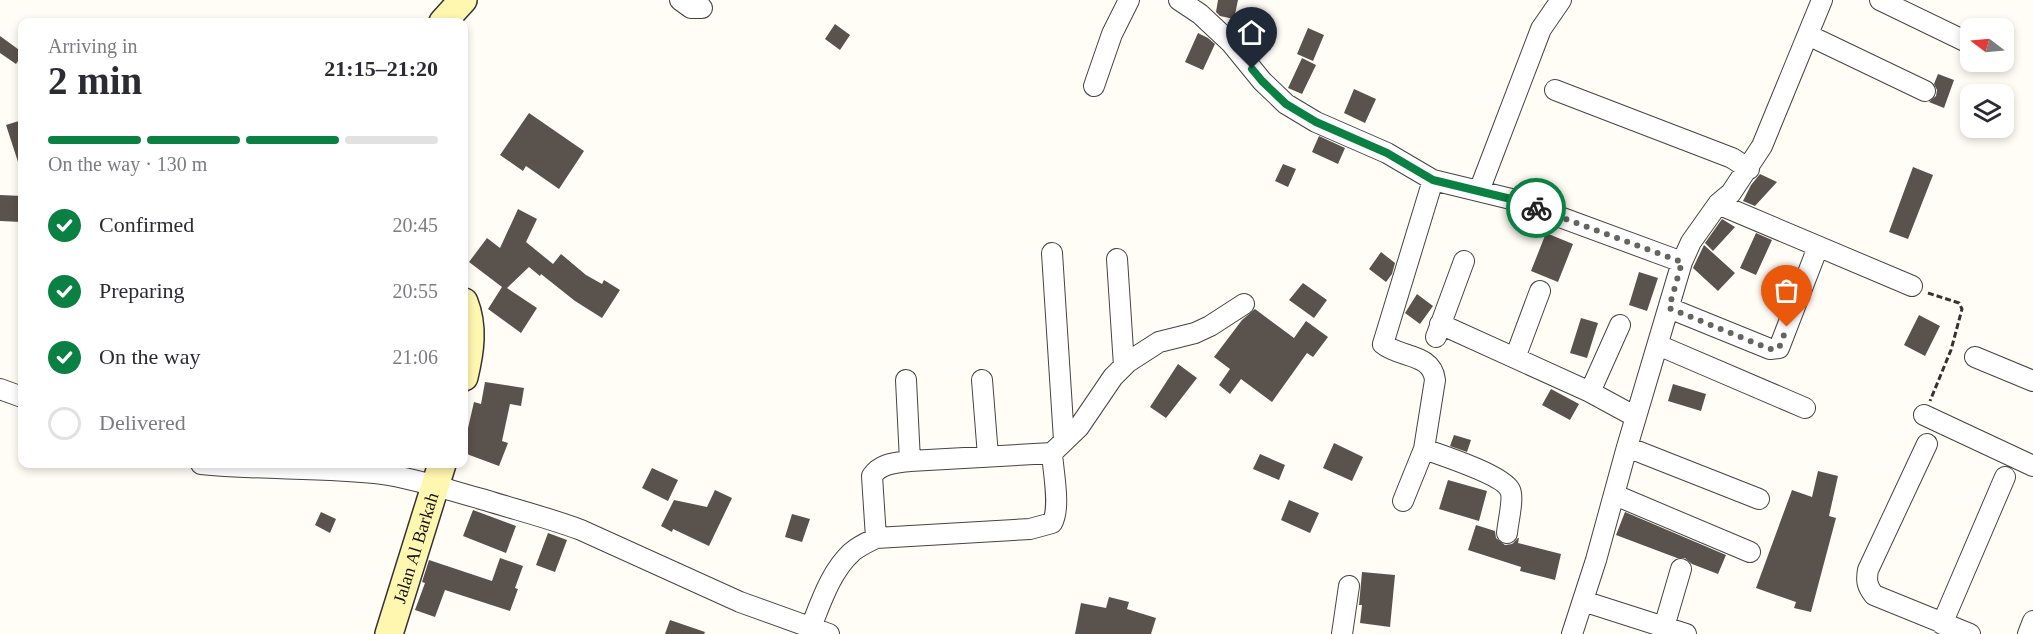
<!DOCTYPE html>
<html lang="en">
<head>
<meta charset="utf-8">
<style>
  body { margin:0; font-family:"Times New Roman",serif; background:#f7f7f7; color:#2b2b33; height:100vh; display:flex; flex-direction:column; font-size:22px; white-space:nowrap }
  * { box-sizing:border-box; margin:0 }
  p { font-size:20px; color:#7c7c81 }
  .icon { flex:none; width:33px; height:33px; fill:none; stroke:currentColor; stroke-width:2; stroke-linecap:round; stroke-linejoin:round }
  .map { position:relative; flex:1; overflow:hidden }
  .panel { position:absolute; left:18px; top:18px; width:450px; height:450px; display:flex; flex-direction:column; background:#fff; border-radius:12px; box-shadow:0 3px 9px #0003 }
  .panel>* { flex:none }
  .needle { width:39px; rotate:286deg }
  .fabs { position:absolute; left:1960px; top:18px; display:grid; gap:12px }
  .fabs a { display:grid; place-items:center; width:54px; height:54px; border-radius:12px; background:#fff; box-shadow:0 3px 9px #0003; font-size:30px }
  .pin { position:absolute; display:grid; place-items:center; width:51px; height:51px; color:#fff; margin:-62px -26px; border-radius:50% 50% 50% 0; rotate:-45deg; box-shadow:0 0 6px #0007 }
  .pin .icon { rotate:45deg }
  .courier { position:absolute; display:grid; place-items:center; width:60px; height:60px; margin:-30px; border:4px solid #0b8043; border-radius:50%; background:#fff; color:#222; box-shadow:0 2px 8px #0007 }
  .headline em { font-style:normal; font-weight:700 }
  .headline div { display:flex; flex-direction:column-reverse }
  .headline { display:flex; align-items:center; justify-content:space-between; height:102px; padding:0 30px }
  h1 { font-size:39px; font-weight:700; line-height:45px }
  .bar { display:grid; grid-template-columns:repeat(4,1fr); gap:9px 6px; align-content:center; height:72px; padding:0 30px }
  .bar i { height:8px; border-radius:4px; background:#e1e1e2 }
  .bar .active { background:#0b8043 }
  .bar p { grid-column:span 4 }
  ol { padding:0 30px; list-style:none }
  li { display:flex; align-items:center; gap:18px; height:66px }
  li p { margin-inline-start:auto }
  li .icon { padding:6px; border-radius:50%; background:#0b8043; color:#fff; stroke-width:4 }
  li:last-child { color:#7c7c81 }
  li i { width:33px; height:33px; border:3px solid #e1e1e2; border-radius:50% }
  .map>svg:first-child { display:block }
  .building { fill:#5a524d }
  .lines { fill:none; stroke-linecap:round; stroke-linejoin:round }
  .street-casing { stroke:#444; stroke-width:22 }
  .secondary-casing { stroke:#333; stroke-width:30 }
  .path { stroke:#333; stroke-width:3; stroke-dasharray:6 3; stroke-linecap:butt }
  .street { stroke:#fff; stroke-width:20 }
  .secondary { stroke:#fff6b0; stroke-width:27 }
  .done { stroke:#646461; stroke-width:6; stroke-dasharray:0 10.8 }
  .route { stroke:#0b8043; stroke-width:8 }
  .labels { text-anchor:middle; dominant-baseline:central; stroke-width:6; stroke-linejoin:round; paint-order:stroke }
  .street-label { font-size:18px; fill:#111; stroke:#fff }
</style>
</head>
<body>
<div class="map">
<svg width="2033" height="634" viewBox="0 0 2033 634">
  <rect width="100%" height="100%" fill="#fffdf5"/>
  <path class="building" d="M1218 0H1238L1234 19 1220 16 1216 12Z
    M835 24 850 35 840 50 825 39Z
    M1308 28 1324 35 1313 61 1297 54Z
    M1198 33 1208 38 1215 44 1203 70 1185 62Z
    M0 36 22 52V55L16 64 0 53Z
    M1302 58 1316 65 1302 94 1288 88Z
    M1938 74 1954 80 1944 108 1929 102 1936 96 1937 90 1934 84Z
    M1354 89 1376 99 1365 123 1344 113Z
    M529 113 584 151 559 189 526 166 523 171 500 155Z
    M22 120V168H20L6 125Z
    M1319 136 1345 148 1338 164 1312 152Z
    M1283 164 1296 169 1288 187 1275 181Z
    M1913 167 1933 175 1908 239 1889 232Z
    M1760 174 1777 182 1755 206 1743 201 1751 185Z
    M0 195 22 196V222L0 221Z
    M518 209 537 219 526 242 553 264 561 254 586 275 602 284 604 280 620 290 602 318 575 301 541 274 540 276 529 267 507 288 537 308 521 333 488 309 502 287 469 262 487 238 500 248Z
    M1722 219 1735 227 1713 251 1705 243Z
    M1546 233 1573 244 1558 282 1531 271Z
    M1756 233 1772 240 1756 275 1740 268Z
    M1704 245 1735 273 1718 291 1693 268Z
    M1381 252 1395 263 1392 274 1386 282 1369 269Z
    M1639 272 1658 278 1647 311 1629 305Z
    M1303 283 1327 300 1314 318 1289 300Z
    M1417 294 1433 306 1420 324 1405 313Z
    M1255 309 1294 338 1306 321 1328 337 1313 357 1307 353 1272 402 1241 379 1230 394 1219 385 1230 369 1214 357 1242 320Z
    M1919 315 1940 326 1925 356 1904 345Z
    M1581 318 1598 323 1587 358 1570 353Z
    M1178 364 1197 378 1166 418 1150 407Z
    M485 382 524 388 521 406 510 404 502 441 508 443 499 466 464 453V427L468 428 474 402 481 404Z
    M1673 384 1706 394 1701 411 1668 401Z
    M1551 389 1579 404 1570 420 1542 405Z
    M1454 435 1471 440 1467 452 1450 446Z
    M1334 443 1363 457 1352 481 1323 468Z
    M1260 454 1285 465 1279 480 1253 469Z
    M652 468 678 480 668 501 642 488Z
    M1818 471 1838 476 1829 516 1836 518 1811 612 1794 608 1796 602 1756 588 1792 490 1812 497Z
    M1448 480 1487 491 1479 521 1439 509Z
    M715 490 732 498 709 546 673 529 672 532 661 526 674 500 707 507Z
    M1289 500 1319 513 1310 533 1281 520Z
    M473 510 516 526 506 553 463 536Z
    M321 512 336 519 330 533 315 525Z
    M1625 512 1726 555 1718 574 1692 564 1685 558H1677L1616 535Z
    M792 514 810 519 802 542 785 537Z
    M1476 525 1495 531 1496 538 1505 545 1512 544 1518 538H1519L1518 543 1561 554 1555 580 1520 571 1521 567 1468 550Z
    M548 533 567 540 555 572 536 565Z
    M500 558 523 566 515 588 518 589 510 611 445 590 435 617 415 610 425 583 422 582 429 560 492 581Z
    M1362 572 1395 575 1390 627 1360 623 1362 605H1359Z
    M1109 597 1129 602 1127 609 1156 618 1151 634H1075L1081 603 1106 608Z
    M670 620 705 632 704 634H665Z"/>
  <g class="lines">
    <defs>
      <path id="street" d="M680 0 691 8H702
        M1179 0 1200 14 1231 43 1262 81 1286 104 1316 122 1387 153 1433 180 1511 199 1682 262
        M1880 0 1971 44
        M1808 35 1925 91
        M1094 86 1112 34 1129 0
        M1555 90 1732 158 1749 169
        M1479 191 1541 29 1561 0
        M1718 204 1912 286
        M1052 253 1064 440
        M1117 259 1124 366
        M1669 308 1770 349 1779 348 1818 247
        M1440 324 1590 392 1636 417
        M1436 337 1464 261
        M1658 345 1805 408
        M1975 357 2033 381
        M1515 358 1540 291
        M906 380 910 461
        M982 380 988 456
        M0 389 22 397
        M1590 392 1620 325
        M1924 415 2033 466
        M1927 444 1868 570C1866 581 1867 586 1874 595L1970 634
        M1627 447 1759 499
        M1424 449C1441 455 1503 475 1510 490 1514 498 1508 522 1507 533
        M201 464C261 470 323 467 383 474 418 479 451 491 485 500 517 510 549 518 581 530L740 602 829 634
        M1615 495 1750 552
        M1403 501 1424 449 1435 380C1432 353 1400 358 1383 344L1433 180
        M876 538 1030 529 1052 523C1061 508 1053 471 1052 453L1079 427 1113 377 1128 362 1159 342 1195 333 1210 326 1244 304
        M1583 601 1686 634
        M1942 624 2005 477
        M811 627C821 602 831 571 852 552 859 546 868 542 876 538L872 476C881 463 895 463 910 461L1052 453
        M1664 627 1681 569
        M1342 634 1349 586
        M1572 634 1596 560 1627 447 1682 262 1691 242 1718 204 1731 193 1762 146 1822 0
        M2028 634 2033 621"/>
      <g id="secondary">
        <path d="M443 22 463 0"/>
        <path d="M464 302C474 327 470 352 464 377"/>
        <path id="s1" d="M389 634 442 464"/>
      </g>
    </defs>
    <use href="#street" class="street-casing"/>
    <use href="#secondary" class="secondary-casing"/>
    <path class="path" d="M1928 293 1959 303 1962 309 1951 350 1930 401"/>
    <use href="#street" class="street"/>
    <use href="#secondary" class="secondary"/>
  </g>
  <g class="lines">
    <path class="done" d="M1536 208 1682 262 1669 308 1770 349 1779 348 1787 327"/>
    <path class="route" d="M1252 69 1262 81 1286 104 1316 122 1387 153 1433 180 1511 199 1536 208"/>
  </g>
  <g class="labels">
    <g class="street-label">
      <text stroke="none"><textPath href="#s1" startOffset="90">Jalan Al Barkah</textPath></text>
    </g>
  </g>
</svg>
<div class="fabs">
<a><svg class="needle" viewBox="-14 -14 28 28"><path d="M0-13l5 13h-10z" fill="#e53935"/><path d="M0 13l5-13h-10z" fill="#7c7c81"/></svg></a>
<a><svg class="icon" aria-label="layers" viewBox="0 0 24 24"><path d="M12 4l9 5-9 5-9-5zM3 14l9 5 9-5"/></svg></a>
</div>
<div class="pin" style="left:1787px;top:327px;background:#ea580c"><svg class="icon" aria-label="bag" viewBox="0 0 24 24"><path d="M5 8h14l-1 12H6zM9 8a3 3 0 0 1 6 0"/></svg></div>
<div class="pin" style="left:1252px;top:69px;background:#1f2937"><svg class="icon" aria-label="home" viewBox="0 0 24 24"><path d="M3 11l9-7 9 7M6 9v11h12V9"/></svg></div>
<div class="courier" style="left:1536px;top:208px"><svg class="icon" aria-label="bike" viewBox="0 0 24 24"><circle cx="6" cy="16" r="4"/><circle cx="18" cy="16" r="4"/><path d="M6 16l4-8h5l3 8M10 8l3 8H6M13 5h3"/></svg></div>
<section class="panel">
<div class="headline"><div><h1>2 min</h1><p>Arriving in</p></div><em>21:15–21:20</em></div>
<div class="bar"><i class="active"></i><i class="active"></i><i class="active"></i><i></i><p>On the way · 130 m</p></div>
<ol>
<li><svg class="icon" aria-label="check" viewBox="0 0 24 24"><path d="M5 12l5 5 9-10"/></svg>Confirmed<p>20:45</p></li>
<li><svg class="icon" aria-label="check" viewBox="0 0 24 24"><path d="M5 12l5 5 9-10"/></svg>Preparing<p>20:55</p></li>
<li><svg class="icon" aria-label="check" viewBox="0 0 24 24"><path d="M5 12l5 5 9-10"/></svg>On the way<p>21:06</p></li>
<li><i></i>Delivered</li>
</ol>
</section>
</div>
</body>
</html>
